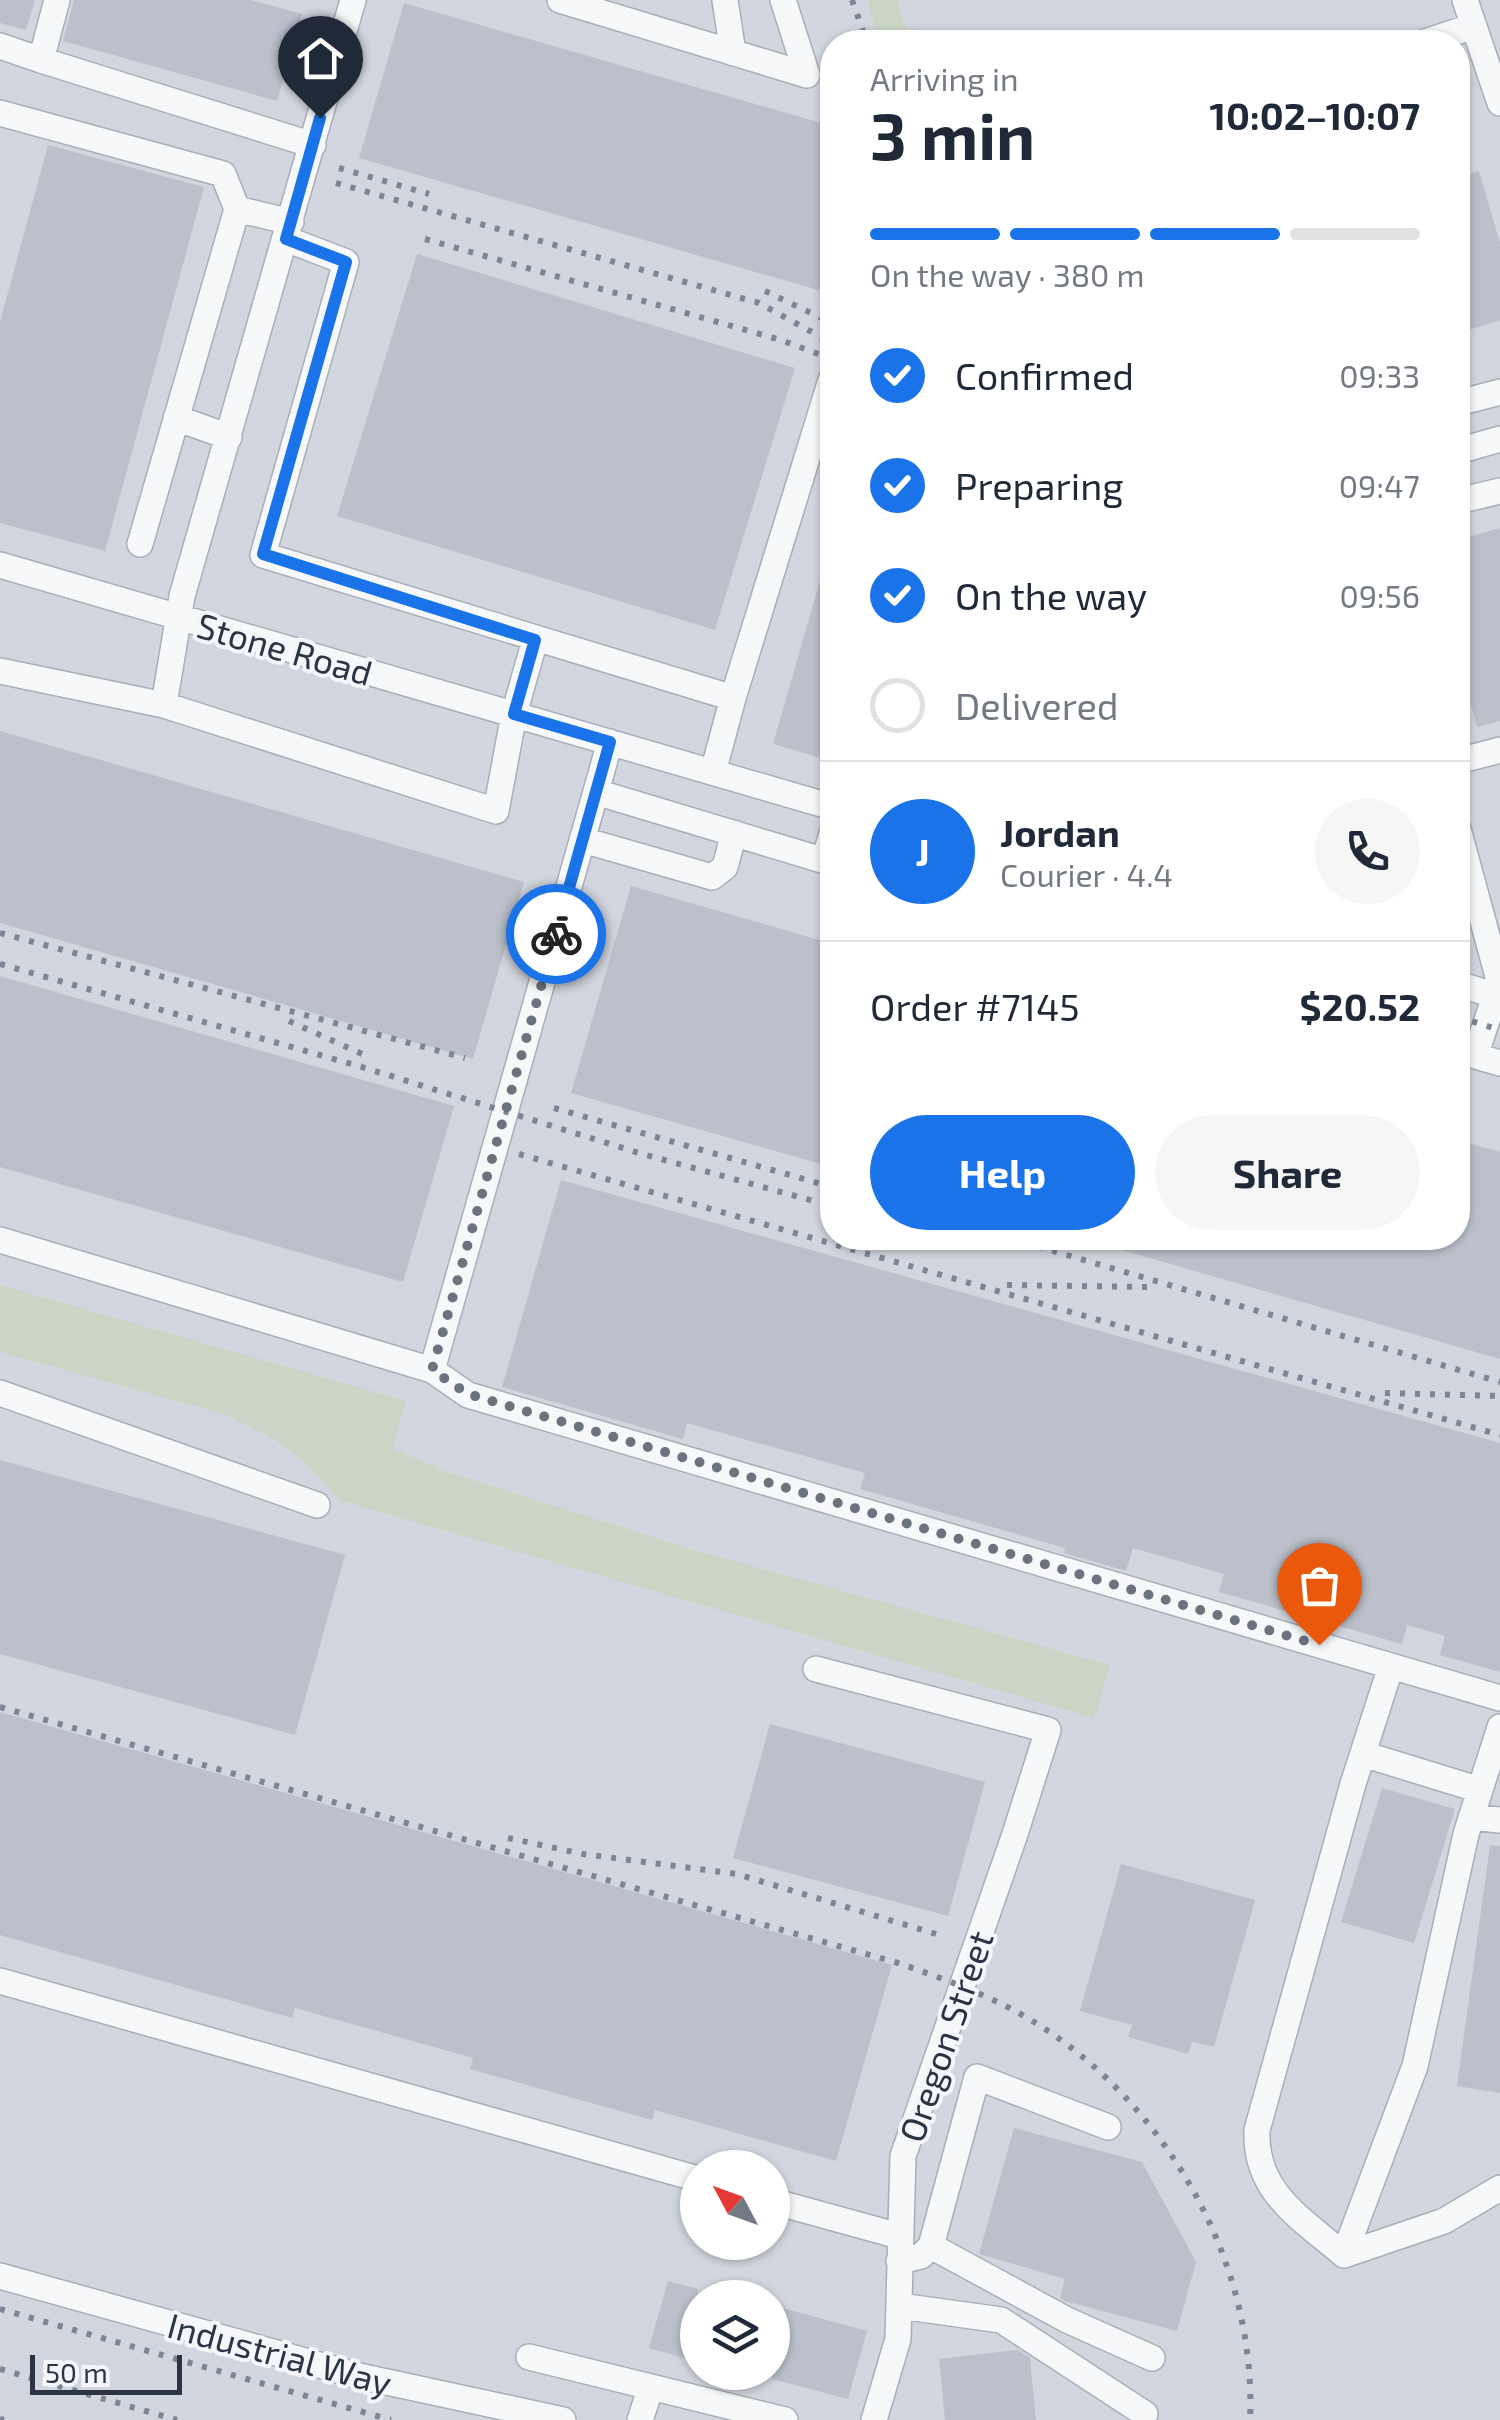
<!DOCTYPE html>
<html lang="en">
<head>
<meta charset="utf-8">
<style>
  body { margin:0; font-family:"Exo 2",sans-serif; background:#f6f6f7; color:#1f2937; height:100vh; display:flex; flex-direction:column; font-size:38px; white-space:nowrap }
  * { box-sizing:border-box; margin:0 }
  p { font-size:32px; color:#747a83 }
  .icon { flex:none; width:55px; height:55px; fill:none; stroke:currentColor; stroke-width:2; stroke-linecap:round; stroke-linejoin:round }
  .map { position:relative; flex:1; overflow:hidden }
  .panel { position:absolute; left:820px; top:30px; width:650px; height:1220px; display:flex; flex-direction:column; background:#fff; border-radius:40px; box-shadow:0 2px 8px #0004 }
  .panel>* { flex:none }
  .needle { width:65px; rotate:311deg }
  .fabs { position:absolute; left:680px; top:2150px; display:grid; gap:20px }
  .fabs a { display:grid; place-items:center; width:110px; height:110px; border-radius:50%; background:#fff; box-shadow:0 2px 8px #0004; font-size:50px }
  .scale { position:absolute; left:30px; bottom:25px; width:152px; box-sizing:border-box; padding-left:10px; border:5px solid #2b3445; border-top:0; font-size:28px; line-height:35px; white-space:nowrap; color:#2b3445; -webkit-text-stroke:8px #f4f6f9; paint-order:stroke }
  .pin { position:absolute; display:grid; place-items:center; width:85px; height:85px; color:#fff; margin:-102px -42px; border-radius:50% 50% 50% 0; rotate:-45deg; box-shadow:0 0 10px #0007 }
  .pin .icon { rotate:45deg }
  .courier { position:absolute; display:grid; place-items:center; width:100px; height:100px; margin:-50px; border:8px solid #1a73e8; border-radius:50%; background:#fff; color:#222; box-shadow:0 2px 12px #0007 }
  .head em { font-style:normal; font-weight:700 }
  .head div { display:flex; flex-direction:column-reverse }
  .head { display:flex; align-items:center; justify-content:space-between; height:170px; padding:0 50px }
  h1 { font-size:65px; font-weight:700; line-height:75px }
  .bar { display:grid; grid-template-columns:repeat(4,1fr); gap:15px 10px; align-content:center; height:120px; padding:0 50px }
  .bar i { height:12px; border-radius:8px; background:#e0e1e3 }
  .bar .active { background:#1a73e8 }
  .bar p { grid-column:span 4 }
  .line { display:flex; align-items:center; gap:25px; padding:0 50px; border-top:2px solid #e0e1e3 }
  .line div { flex:1 }
  .round { display:grid; place-items:center; flex:none; width:105px; height:105px; border-radius:52px; background:#f6f6f7 }
  ol { padding:0 50px; list-style:none }
  li { display:flex; align-items:center; gap:30px; height:110px }
  li p { margin-inline-start:auto }
  li .icon { padding:10px; border-radius:50%; background:#1a73e8; color:#fff; stroke-width:4 }
  li:last-child { color:#747a83 }
  li i { width:55px; height:55px; border:5px solid #e0e1e3; border-radius:50% }
  .cta { display:flex; gap:20px; margin-top:auto; padding:20px 50px }
  .cta a { flex:1; height:115px; border-radius:60px; background:#1a73e8; color:#fff; font-size:40px; font-weight:700; line-height:115px; text-align:center }
  .cta a+a { background:#f6f6f7; color:#1f2937 }
  .map>svg:first-child { display:block }
  .built { fill:#d2d6de; fill-rule:evenodd }
  .green { fill:#c9d6c5 }
  .building { fill:#bbc0ca }
  .lines { fill:none; stroke-linecap:round; stroke-linejoin:round }
  .minor-casing { stroke:#a9aeb7; stroke-width:28 }
  .minor { stroke:#f7f8fa; stroke-width:25 }
  .rail { stroke:#7d8696; stroke-width:6; stroke-dasharray:5 10; stroke-linecap:butt }
  .done { stroke:#6c737f; stroke-width:10; stroke-dasharray:0 18 }
  .route { stroke:#1a73e8; stroke-width:12 }
  .labels { text-anchor:middle; dominant-baseline:central; stroke-width:8; stroke-linejoin:round; paint-order:stroke }
  .street-label { font-size:35px; fill:#2b3445; stroke:#f4f6f9 }
</style>
</head>
<body>
<div class="map">
<svg width="1500" height="2420" viewBox="0 0 1500 2420">
  <rect width="100%" height="100%" fill="#e4e7ec"/>
  <path class="built" d="M0 0H1500V2420H0ZM832 42H1458V1238H832ZM698 2168H772V2242H698ZM698 2298H772V2372H698Z"/>
  <path class="green" d="M868 0H897L910 42H879Z
    M0 1285 406 1401 392 1448 444 1471 694 1550 1110 1665 1094 1718 342 1501 300 1458 276 1440 227 1415 0 1352Z"/>
  <path class="building" d="M0 0H35L26 30 0 23Z
    M74 0H251L302 14 277 101 63 41Z
    M404 3 832 126V294L359 158Z
    M48 145 204 187 105 551 0 523V322Z
    M1479 171 1500 243V320L1458 333V178Z
    M417 254 795 368 715 630 337 516Z
    M1500 528V721L1477 727 1458 657V540Z
    M828 553 832 554V761L773 744Z
    M0 731 524 882 473 1059 0 923Z
    M631 886 830 943 825 959 832 961V1167L571 1093Z
    M0 976 454 1106 403 1282 0 1167Z
    M1458 1140 1500 1152V1359L1094 1242V1238H1458Z
    M561 1180 1500 1443V1672L1440 1655 1445 1636 1407 1625 1402 1644 1219 1592 1224 1574 1133 1548 1126 1571 1064 1553 1065 1548 860 1489 865 1473 687 1423 683 1439 502 1387Z
    M0 1460 345 1555 295 1735 0 1654Z
    M0 1712 892 1965 836 2161 655 2110 652 2120 470 2069 473 2058 295 2008 292 2018 0 1935Z
    M770 1724 985 1782 948 1916 733 1858Z
    M1382 1788 1455 1809 1414 1943 1341 1922Z
    M1490 1845 1500 1846V2093L1457 2086Z
    M1121 1864 1255 1900 1214 2047 1192 2042 1188 2054 1128 2037 1132 2025 1080 2011Z
    M1014 2128 1142 2162 1196 2262 1177 2331 1065 2301 1060 2298 1065 2279 979 2254Z
    M668 2281 698 2289V2362L649 2348Z
    M772 2305 867 2331 848 2399 772 2379Z
    M1017 2350 1030 2358 1036 2420H945L939 2359Z"/>
  <g class="lines">
    <defs>
      <path id="minor" d="M57 0 41 60 313 145
        M560 0 807 75 783 0
        M725 0 733 53
        M1465 0 1500 103
        M1425 42 1474 26
        M0 46 41 60
        M0 113 223 174 237 209
        M286 239 346 262 263 555 733 698 831 380
        M1458 403 1500 392
        M176 418 229 437
        M1458 451 1500 439
        M1458 501 1500 491
        M140 544 237 209 291 222
        M0 565 832 807
        M0 671 164 705 182 596 353 0
        M164 705 496 811 514 714 535 640
        M610 742 432 1370 468 1395 1500 1698
        M1458 761 1500 750
        M713 772 733 698
        M596 792 832 863
        M1458 829 1500 984
        M583 840 712 877 725 867 734 833
        M824 860 832 834
        M1458 984 1500 997
        M1458 1051 1500 1063
        M1475 1056 1495 996
        M0 1240 432 1370
        M0 1393 317 1505
        M816 1669 1048 1730 1015 1834 903 2156 898 2339 874 2420
        M1363 1754 1480 1790
        M1471 1817 1500 1820
        M0 1981 698 2179
        M772 2201 899 2236
        M931 2246 1067 2320 1152 2358
        M1344 2255C1302 2219 1254 2192 1257 2130L1353 1784 1391 1666
        M1344 2255 1415 2066 1466 1834 1500 1727
        M1344 2255 1444 2221 1500 2188
        M899 2261 921 2256 931 2246 977 2077 1108 2127
        M0 2276 359 2376 563 2420
        M900 2306 1001 2320 1145 2414
        M529 2357 785 2420
        M640 2420 651 2387"/>
    </defs>
    <use href="#minor" class="minor-casing"/>
    <use href="#minor" class="minor"/>
    <path class="rail" d="M852 0 867 42
      M339 168 429 194
      M336 183 759 303 832 343
      M425 239 781 340 832 359
      M765 291 832 323
      M0 933 465 1058
      M0 964 362 1067 639 1153 832 1206
      M1458 1017 1500 1030
      M289 1021 371 1058
      M554 1108 832 1187
      M519 1154 1500 1435
      M1009 1238 1500 1382
      M1007 1285 1147 1287
      M1385 1393 1500 1396
      M0 1707 898 1963C947 1980 995 1997 1039 2025 1169 2108 1257 2265 1250 2420
      M508 1838 583 1854 737 1874 936 1934
      M0 2309 391 2420
      M0 2369 177 2420
      M0 2419 4 2420"/>
  </g>
  <g class="lines">
    <path class="done" d="M556 934 432 1370 468 1394 1319 1645"/>
    <path class="route" d="M320 118 286 239 346 262 263 554 535 640 514 714 610 742 556 934"/>
  </g>
  <g class="labels">
    <g class="street-label">
      <text transform="translate(285 648) rotate(16)">Stone Road</text>
      <text transform="translate(945 2036) rotate(-71)">Oregon Street</text>
      <text transform="translate(280 2353) rotate(15)">Industrial Way</text>
    </g>
  </g>
</svg>
<div class="fabs">
<a><svg class="needle" viewBox="-14 -14 28 28"><path d="M0-13l5 13h-10z" fill="#e53935"/><path d="M0 13l5-13h-10z" fill="#747a83"/></svg></a>
<a><svg class="icon" aria-label="layers" viewBox="0 0 24 24"><path d="M12 4l9 5-9 5-9-5zM3 14l9 5 9-5"/></svg></a>
</div>
<div class="scale">50 m</div>
<div class="pin" style="left:1319px;top:1645px;background:#ea580c"><svg class="icon" aria-label="bag" viewBox="0 0 24 24"><path d="M5 8h14l-1 12H6zM9 8a3 3 0 0 1 6 0"/></svg></div>
<div class="pin" style="left:320px;top:118px;background:#1f2937"><svg class="icon" aria-label="home" viewBox="0 0 24 24"><path d="M3 11l9-7 9 7M6 9v11h12V9"/></svg></div>
<div class="courier" style="left:556px;top:934px"><svg class="icon" aria-label="bike" viewBox="0 0 24 24"><circle cx="6" cy="16" r="4"/><circle cx="18" cy="16" r="4"/><path d="M6 16l4-8h5l3 8M10 8l3 8H6M13 5h3"/></svg></div>
<section class="panel">
<div class="head"><div><h1>3 min</h1><p>Arriving in</p></div><em>10:02–10:07</em></div>
<div class="bar"><i class="active"></i><i class="active"></i><i class="active"></i><i></i><p>On the way · 380 m</p></div>
<ol>
<li><svg class="icon" aria-label="check" viewBox="0 0 24 24"><path d="M5 12l5 5 9-10"/></svg>Confirmed<p>09:33</p></li>
<li><svg class="icon" aria-label="check" viewBox="0 0 24 24"><path d="M5 12l5 5 9-10"/></svg>Preparing<p>09:47</p></li>
<li><svg class="icon" aria-label="check" viewBox="0 0 24 24"><path d="M5 12l5 5 9-10"/></svg>On the way<p>09:56</p></li>
<li><i></i>Delivered</li>
</ol>
<div class="line" style="height:180px"><b class="round" style="background:#1a73e8;color:#fff">J</b><div><b>Jordan</b><p>Courier · 4.4</p></div><a class="round"><svg class="icon" aria-label="phone" viewBox="0 0 24 24"><path d="M5 4h4l2 5-3 2q2 4 5 5l2-3 5 2v4C11 20 4 13 5 4z"/></svg></a></div>
<div class="line" style="height:130px"><div>Order #7145</div><b>$20.52</b></div>
<div class="cta"><a>Help</a><a>Share</a></div>
</section>
</div>
</body>
</html>
